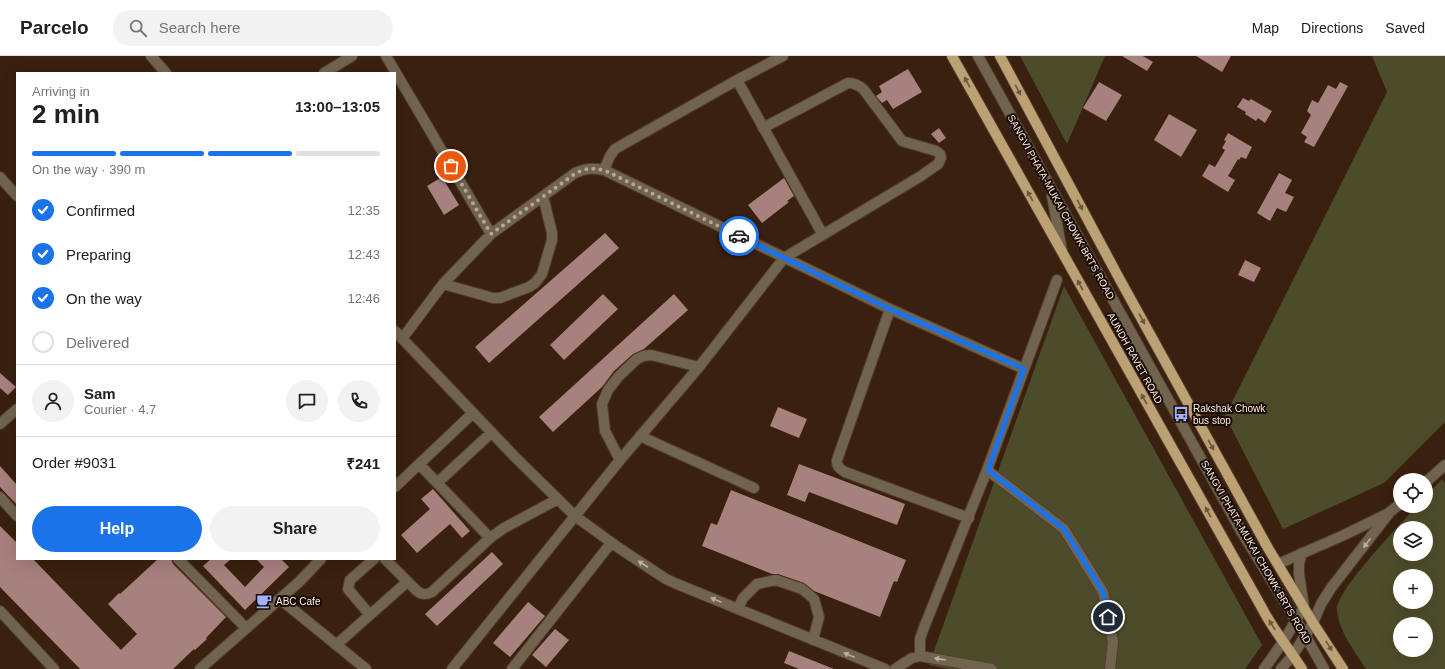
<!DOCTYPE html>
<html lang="en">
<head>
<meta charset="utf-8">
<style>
  body { margin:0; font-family:Helvetica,sans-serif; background:#f2f2f2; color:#202124; height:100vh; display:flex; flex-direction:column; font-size:15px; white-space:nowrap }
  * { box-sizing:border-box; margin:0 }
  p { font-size:13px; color:#757577 }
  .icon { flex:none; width:22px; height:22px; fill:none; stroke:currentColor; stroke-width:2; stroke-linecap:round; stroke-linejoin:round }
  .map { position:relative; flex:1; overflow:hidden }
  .side { position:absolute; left:16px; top:16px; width:380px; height:488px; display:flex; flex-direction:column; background:#fff; border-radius:0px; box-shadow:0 4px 16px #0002 }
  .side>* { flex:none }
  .buttons { position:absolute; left:1393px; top:417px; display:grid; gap:8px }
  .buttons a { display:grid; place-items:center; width:40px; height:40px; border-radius:50%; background:#fff; box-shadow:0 4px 16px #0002; font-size:20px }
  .pin { position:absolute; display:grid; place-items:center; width:34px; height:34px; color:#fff; margin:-17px; border:2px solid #fff; border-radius:50%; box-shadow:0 1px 4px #0007 }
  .courier { position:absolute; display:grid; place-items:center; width:40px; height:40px; margin:-20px; border:3px solid #1a73e8; border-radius:50%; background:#fff; color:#222; box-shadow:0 1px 5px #0007 }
  .head em { font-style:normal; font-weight:600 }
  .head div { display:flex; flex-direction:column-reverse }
  .head { display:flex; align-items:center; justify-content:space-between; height:68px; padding:0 16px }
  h1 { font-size:26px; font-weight:600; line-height:30px }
  .bar { display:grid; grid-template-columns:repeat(4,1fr); gap:6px 4px; align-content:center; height:48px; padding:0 16px }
  .bar i { height:5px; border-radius:3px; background:#e0e0e0 }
  .bar .active { background:#1a73e8 }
  .bar p { grid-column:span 4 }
  .line { display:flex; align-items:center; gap:10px; padding:0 16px; border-top:1px solid #e0e0e0 }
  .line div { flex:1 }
  .round { display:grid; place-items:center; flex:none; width:42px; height:42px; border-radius:21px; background:#f2f2f2 }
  ol { padding:0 16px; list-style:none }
  li { display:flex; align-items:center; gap:12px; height:44px }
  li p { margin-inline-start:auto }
  li .icon { padding:4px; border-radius:50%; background:#1a73e8; color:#fff; stroke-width:4 }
  li:last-child { color:#757577 }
  li i { width:22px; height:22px; border:2px solid #e0e0e0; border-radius:50% }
  .action { display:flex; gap:8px; margin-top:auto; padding:8px 16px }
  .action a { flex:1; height:46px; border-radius:24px; background:#1a73e8; color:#fff; font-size:16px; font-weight:600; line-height:46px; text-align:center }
  .action a+a { background:#f2f2f2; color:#202124 }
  header { display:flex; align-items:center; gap:24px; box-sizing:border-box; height:56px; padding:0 20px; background:#fff; border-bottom:1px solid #e0e0e0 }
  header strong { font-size:19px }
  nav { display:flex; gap:22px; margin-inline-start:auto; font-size:14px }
  .search { width:280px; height:36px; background:#f2f2f2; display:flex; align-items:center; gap:10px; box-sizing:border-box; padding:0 14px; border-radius:22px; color:#757577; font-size:15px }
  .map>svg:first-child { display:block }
  .green { fill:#4d4c2a; fill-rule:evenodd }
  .building { fill:#a7817d }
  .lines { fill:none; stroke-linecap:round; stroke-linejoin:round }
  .minor-casing { stroke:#543c2c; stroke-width:12 }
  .major-casing { stroke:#543c2c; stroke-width:12 }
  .minor { stroke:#71644f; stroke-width:10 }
  .major { stroke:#bba174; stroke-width:10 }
  .oneway { fill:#6a573d }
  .oneway2 { fill:#beae9f }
  .done { stroke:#b8a498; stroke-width:4; stroke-dasharray:0 7.2 }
  .route { stroke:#1a73e8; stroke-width:5 }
  .labels { text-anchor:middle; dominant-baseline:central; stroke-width:4; stroke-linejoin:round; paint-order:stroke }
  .street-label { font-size:10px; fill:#fdebe1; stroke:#180d06 }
  .poi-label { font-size:10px; fill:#fdebe1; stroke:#180d06; text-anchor:start }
</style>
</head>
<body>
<header>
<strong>Parcelo</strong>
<div class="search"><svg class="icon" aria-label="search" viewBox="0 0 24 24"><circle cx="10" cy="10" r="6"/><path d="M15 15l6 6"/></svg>Search here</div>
<nav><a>Map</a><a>Directions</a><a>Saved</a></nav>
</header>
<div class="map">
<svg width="1445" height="613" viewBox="0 0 1445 613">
  <rect width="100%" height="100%" fill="#39200f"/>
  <path class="green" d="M1020 0H1105L1067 88Z
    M1372 0H1445V366L1384 427 1283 473 1225 360 1387 36Z
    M1064 230 1262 589 1245 613H949L929 609Z
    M1442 423 1445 427V613H1366C1355 595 1338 575 1337 553 1336 535 1402 466 1417 450H1426V440ZM1400 472H1426V498H1400ZM1400 520H1426V546H1400ZM1400 568H1426V594H1400Z"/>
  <path class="building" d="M1122 0H1143L1153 6 1147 15Z
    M1196 0H1231L1222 16Z
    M908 13 922 36 893 53 887 44 882 47 876 40 882 36 879 30Z
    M1099 26 1122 39 1106 65 1083 52Z
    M1340 26 1348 30 1314 91 1304 86 1307 81 1301 77 1311 59 1307 55 1312 44 1318 47 1328 29 1336 33Z
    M1243 42 1249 45 1251 43 1272 55 1265 67 1258 62 1256 65 1245 58 1246 56 1237 51Z
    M1169 58 1197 74 1181 101 1154 84Z
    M939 72 946 82 939 87 931 78Z
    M1228 77 1252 91 1246 103 1241 101 1239 104 1238 103 1228 120 1235 124 1228 136 1202 120 1209 108 1215 111 1225 94 1222 92 1226 85 1224 84Z
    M1279 117 1292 124 1285 137 1294 141 1286 156 1277 152 1270 165 1257 157Z
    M442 121 459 149 444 159 427 130Z
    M784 122 794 140 787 145 789 146 762 167 748 149Z
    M605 177 619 192 489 307 475 291Z
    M1245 204 1261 212 1254 226 1238 219Z
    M603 238 618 253 564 304 550 289Z
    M674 238 688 254 644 293 633 298 614 315 602 331 553 376 539 361Z
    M0 317 16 331 8 339 0 332Z
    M778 351 807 363 799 382 770 370Z
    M799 408 905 448 897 469 809 436 805 446 787 439Z
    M0 410 17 429V449L0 431Z
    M433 433 470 475 462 482 450 468 417 497 401 479 430 453 421 443Z
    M731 434 906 504 897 526 894 525 880 561 814 535 804 527 778 518H772L702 490 711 467 717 469Z
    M0 470 17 487V503H33L121 594 137 578 108 548 119 537 120 538 158 503H171L173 508 226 561 206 582 207 583 195 594 194 593 173 613H80L0 531Z
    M492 496 503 508 437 570 425 558Z
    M211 503H231L224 509 245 531 264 511 256 503H281L289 511 245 554 203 510Z
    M528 546 545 560 510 601 493 587Z
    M555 573 569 584 546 611 532 599Z
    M789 595 834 613H799L784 607Z"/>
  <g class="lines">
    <defs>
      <path id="minor" d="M151 0 166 17
        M386 0 491 178
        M978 0 1241 475 1305 579 1324 613
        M324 17 352 0
        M737 24 823 179
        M604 114 610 100 615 93 737 24 783 0
        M0 121 17 140
        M1052 140 1062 195
        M443 228 493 242H500L529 231 535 227 542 218 552 184V177L543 140
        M890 253 837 404C836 410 840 413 845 416L969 462
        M395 275 514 400 575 460 619 492 666 523 677 528 885 613
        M402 283 443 228 491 178 575 117C586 112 593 112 604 114L890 253 1024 313
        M0 368 17 353
        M640 380 754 432
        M620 404 605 375 602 348 608 334 619 320 637 303 643 300 651 299 699 311
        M419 408 490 482
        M987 414 1057 224
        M1426 426 1445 409
        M437 427 491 377
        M395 431 473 357
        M0 441 17 460
        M178 503 246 572
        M385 503 417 535C422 539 426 539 432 536L490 482 504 472 558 443
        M1278 508 1344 479 1387 458
        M280 543 366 613
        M738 553 743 542 757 528 776 524 802 533 814 543 819 561 813 584
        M0 555 54 613
        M370 559 348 533 350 524 374 503
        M336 589 407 526
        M920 600V583L923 574 987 414 1064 473 1103 536 1113 586 1110 613
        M200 613 299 526 321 503
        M452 613 620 404 699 311 784 202 921 120 938 108 941 102 940 98 936 95 902 85 864 34C859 29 855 27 848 27L763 72
        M512 613 611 487
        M895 613 912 602 920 600 992 613
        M1264 613 1283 586 1304 551 1299 518V507L1302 497
        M1281 613 1293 599 1313 567 1321 548 1331 532 1390 456 1400 448"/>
      <path id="major" d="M952 0 1262 552C1273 574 1289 592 1302 613
        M1000 0 1119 222 1268 492 1313 567 1343 613"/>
    </defs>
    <use href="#minor" class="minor-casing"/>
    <use href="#major" class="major-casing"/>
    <use href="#minor" class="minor"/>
    <use href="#major" class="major"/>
  </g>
  <defs><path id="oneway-solid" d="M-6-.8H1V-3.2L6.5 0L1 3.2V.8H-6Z"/></defs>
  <g class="oneway">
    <use href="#oneway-solid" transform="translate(967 26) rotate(-119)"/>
    <use href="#oneway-solid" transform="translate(1018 34) rotate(62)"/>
    <use href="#oneway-solid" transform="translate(1030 140) rotate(-119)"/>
    <use href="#oneway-solid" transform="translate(1080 149) rotate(62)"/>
    <use href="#oneway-solid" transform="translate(1080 229) rotate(-119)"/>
    <use href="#oneway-solid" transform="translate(1142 263) rotate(61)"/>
    <use href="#oneway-solid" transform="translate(1144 343) rotate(-119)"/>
    <use href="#oneway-solid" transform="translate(1211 389) rotate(61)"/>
    <use href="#oneway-solid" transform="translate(1208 456) rotate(-119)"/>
    <use href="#oneway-solid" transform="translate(1272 569) rotate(-123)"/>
    <use href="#oneway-solid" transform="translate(1329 590) rotate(58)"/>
  </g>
  <g class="oneway2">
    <use href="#oneway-solid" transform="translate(1367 487) rotate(127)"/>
    <use href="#oneway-solid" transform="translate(643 508) rotate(-147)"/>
    <use href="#oneway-solid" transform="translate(716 544) rotate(-158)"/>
    <use href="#oneway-solid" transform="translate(849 599) rotate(-158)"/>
    <use href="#oneway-solid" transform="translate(940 603) rotate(-171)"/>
  </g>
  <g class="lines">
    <path class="done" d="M451 110 491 178 576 117C586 112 593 112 604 114L739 180"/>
    <path class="route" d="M739 180 890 253 1024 313 988 414 1064 473 1103 536 1108 561"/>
  </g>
  <defs>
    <symbol id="bus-bare" viewBox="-9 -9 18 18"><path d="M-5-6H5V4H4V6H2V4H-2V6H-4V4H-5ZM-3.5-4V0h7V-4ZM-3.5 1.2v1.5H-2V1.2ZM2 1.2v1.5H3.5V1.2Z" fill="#a3b2fd" stroke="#180d06" stroke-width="2.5" paint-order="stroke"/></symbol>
    <symbol id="cafe-bare" viewBox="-9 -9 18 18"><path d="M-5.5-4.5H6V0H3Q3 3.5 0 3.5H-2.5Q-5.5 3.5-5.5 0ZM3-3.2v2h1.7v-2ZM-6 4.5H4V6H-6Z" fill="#a3b2fd" stroke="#180d06" stroke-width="2.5" paint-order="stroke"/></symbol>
  </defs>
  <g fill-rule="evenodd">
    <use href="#bus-bare" x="1170" y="347" width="22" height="22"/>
    <use href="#cafe-bare" x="253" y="534" width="22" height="22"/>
  </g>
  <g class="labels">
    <g class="street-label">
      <text transform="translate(1061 151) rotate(61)">SANGVI PHATA-MUKAI CHOWK BRTS ROAD</text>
      <text transform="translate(1135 302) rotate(61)">AUNDH RAVET ROAD</text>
      <text transform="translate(1256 496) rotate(60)">SANGVI PHATA-MUKAI CHOWK BRTS ROAD</text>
    </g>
    <g class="poi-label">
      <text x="1193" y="352">Rakshak Chowk<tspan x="1193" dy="12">bus stop</tspan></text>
      <text x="276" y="545">ABC Cafe</text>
    </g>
  </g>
</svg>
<div class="buttons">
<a><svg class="icon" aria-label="locate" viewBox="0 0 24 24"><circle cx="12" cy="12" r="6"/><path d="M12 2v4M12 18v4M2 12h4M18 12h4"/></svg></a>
<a><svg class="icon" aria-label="layers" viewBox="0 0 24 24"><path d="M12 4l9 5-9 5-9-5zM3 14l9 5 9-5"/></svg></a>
<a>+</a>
<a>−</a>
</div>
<div class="pin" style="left:451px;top:110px;background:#ea580c"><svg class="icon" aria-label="bag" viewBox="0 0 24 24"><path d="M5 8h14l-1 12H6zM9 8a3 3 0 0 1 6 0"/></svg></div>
<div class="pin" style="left:1108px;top:561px;background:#1f2937"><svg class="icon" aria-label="home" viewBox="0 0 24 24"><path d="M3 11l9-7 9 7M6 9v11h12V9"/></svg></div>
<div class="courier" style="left:739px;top:180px"><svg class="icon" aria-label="car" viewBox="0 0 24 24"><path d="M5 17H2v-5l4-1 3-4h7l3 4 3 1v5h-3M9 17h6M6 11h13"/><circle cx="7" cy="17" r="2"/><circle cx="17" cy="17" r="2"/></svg></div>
<section class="side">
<div class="head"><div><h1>2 min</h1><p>Arriving in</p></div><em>13:00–13:05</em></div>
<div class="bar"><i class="active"></i><i class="active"></i><i class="active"></i><i></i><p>On the way · 390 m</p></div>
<ol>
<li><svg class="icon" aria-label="check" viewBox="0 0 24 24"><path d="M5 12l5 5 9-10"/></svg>Confirmed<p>12:35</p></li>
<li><svg class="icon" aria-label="check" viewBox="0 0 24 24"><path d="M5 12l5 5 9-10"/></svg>Preparing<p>12:43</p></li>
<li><svg class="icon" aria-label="check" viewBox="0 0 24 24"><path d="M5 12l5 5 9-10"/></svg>On the way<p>12:46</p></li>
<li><i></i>Delivered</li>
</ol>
<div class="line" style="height:72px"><a class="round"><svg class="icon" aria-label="person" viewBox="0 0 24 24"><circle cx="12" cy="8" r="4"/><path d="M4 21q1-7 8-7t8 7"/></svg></a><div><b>Sam</b><p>Courier · 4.7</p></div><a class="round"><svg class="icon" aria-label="chat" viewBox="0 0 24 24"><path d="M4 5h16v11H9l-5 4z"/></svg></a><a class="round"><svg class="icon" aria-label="phone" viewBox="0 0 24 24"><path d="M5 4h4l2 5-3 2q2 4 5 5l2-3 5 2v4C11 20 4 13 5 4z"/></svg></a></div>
<div class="line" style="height:52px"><div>Order #9031</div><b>₹241</b></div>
<div class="action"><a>Help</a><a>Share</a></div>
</section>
</div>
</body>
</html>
